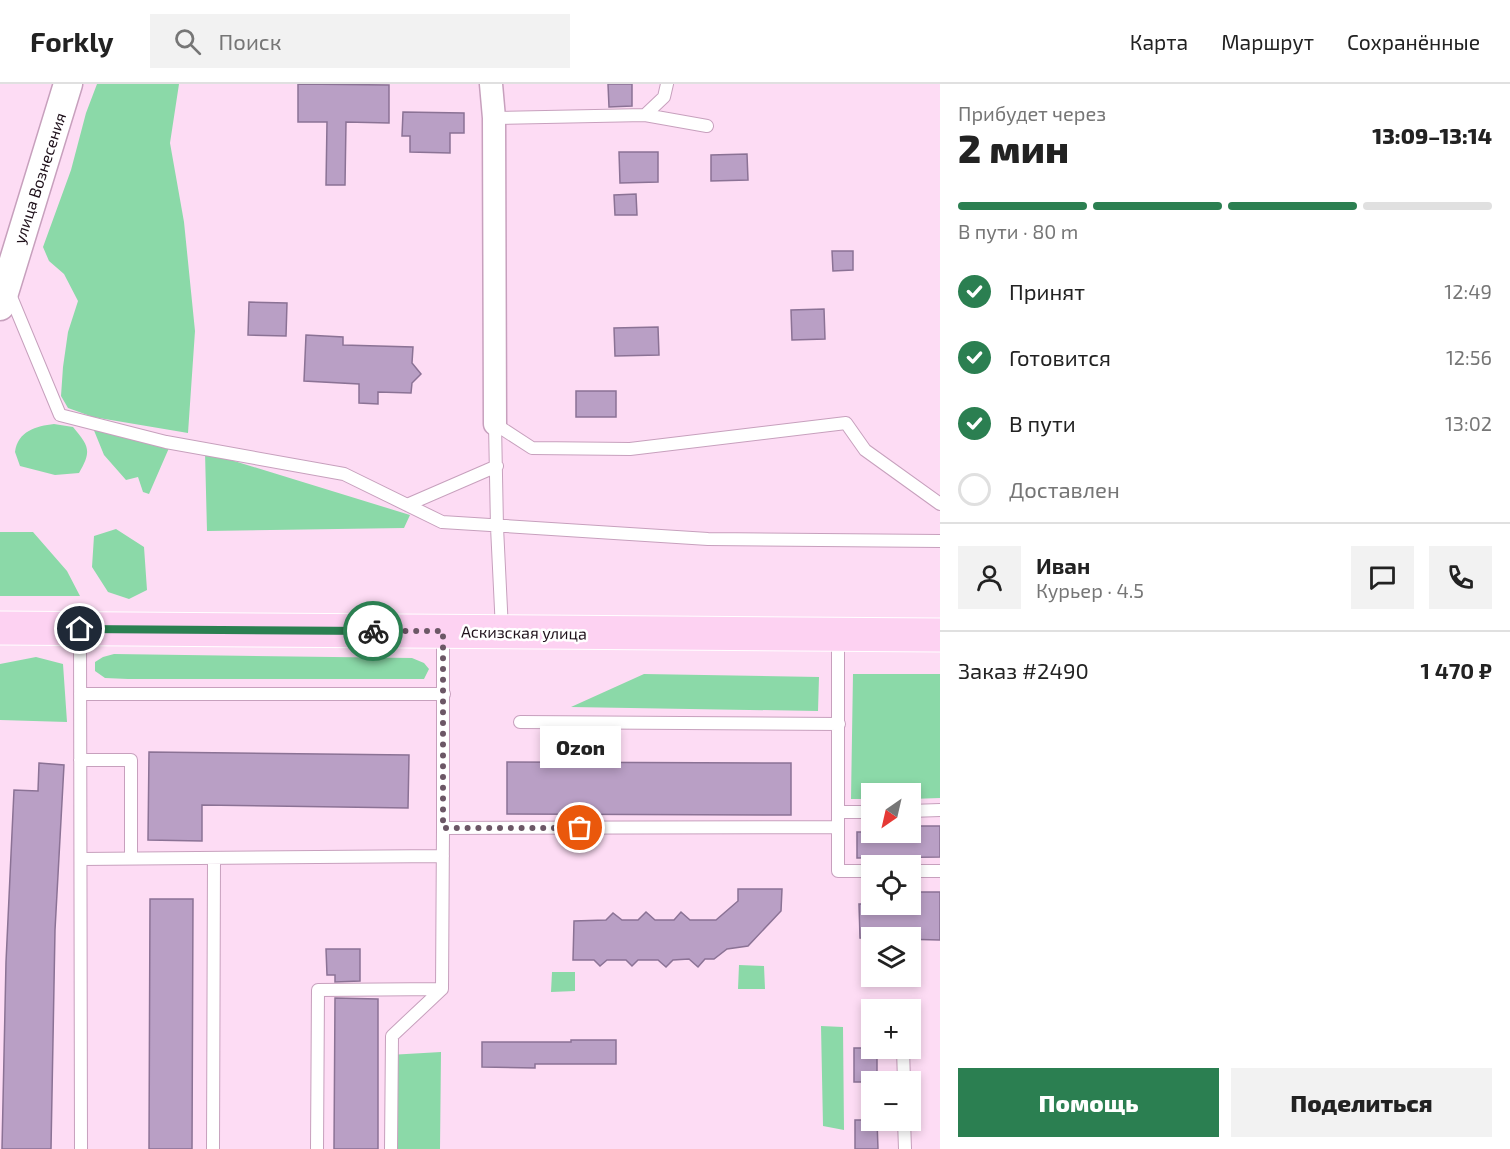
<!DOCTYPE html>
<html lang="ru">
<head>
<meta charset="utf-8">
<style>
  body { margin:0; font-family:"Exo 2",sans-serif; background:#f2f2f2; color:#222; height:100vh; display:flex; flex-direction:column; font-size:22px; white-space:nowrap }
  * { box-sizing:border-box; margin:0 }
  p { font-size:20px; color:#767676 }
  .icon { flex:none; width:33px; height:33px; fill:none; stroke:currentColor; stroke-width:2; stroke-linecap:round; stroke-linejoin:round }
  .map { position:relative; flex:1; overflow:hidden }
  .details { display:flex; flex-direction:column; background:#fff; width:570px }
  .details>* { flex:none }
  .needle { width:39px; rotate:214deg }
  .controls { position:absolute; left:861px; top:699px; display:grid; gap:12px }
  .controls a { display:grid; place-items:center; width:60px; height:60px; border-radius:0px; background:#fff; box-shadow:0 3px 9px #0003; font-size:30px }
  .pin { position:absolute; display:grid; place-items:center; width:51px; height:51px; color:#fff; margin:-26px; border:3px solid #fff; border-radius:50%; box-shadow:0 2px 6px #0007 }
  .courier { position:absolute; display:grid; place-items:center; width:60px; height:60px; margin:-30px; border:4px solid #2b7f51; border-radius:50%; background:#fff; color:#222; box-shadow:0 2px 8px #0007 }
  .bubble { position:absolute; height:42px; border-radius:0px; background:#fff; box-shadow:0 3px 9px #0003; font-size:20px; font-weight:800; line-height:42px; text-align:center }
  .overview em { font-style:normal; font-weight:800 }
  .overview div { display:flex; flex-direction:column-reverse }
  .overview { display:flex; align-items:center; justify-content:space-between; height:102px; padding:0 18px }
  h1 { font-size:39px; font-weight:800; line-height:45px }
  .bar { display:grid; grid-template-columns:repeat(4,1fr); gap:9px 6px; align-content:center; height:72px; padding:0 18px }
  .bar i { height:8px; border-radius:4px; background:#e0e0e0 }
  .bar .current { background:#2b7f51 }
  .bar p { grid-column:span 4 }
  .line { display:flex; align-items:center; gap:15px; padding:0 18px; border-top:2px solid #e0e0e0 }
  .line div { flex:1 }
  .round { display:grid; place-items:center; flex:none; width:63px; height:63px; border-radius:0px; background:#f2f2f2 }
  ol { padding:0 18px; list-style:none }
  li { display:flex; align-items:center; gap:18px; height:66px }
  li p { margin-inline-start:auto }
  li .icon { padding:6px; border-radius:50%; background:#2b7f51; color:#fff; stroke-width:4 }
  li:last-child { color:#767676 }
  li i { width:33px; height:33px; border:3px solid #e0e0e0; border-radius:50% }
  .button { display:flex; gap:12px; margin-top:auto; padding:12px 18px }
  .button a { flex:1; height:69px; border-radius:0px; background:#2b7f51; color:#fff; font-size:24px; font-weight:800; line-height:69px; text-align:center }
  .button a+a { background:#f2f2f2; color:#222 }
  header { display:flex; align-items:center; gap:36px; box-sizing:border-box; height:84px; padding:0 30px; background:#fff; border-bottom:2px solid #e0e0e0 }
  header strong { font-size:28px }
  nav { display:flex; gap:33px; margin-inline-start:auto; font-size:21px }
  .search { width:420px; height:54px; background:#f2f2f2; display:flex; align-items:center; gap:15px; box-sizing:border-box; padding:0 21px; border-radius:0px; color:#767676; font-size:22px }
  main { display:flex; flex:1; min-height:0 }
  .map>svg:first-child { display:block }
  .green { fill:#8bd9a8 }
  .building { fill:#b99fc5; stroke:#8b7295; stroke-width:1.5 }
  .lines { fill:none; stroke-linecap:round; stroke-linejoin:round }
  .service-casing { stroke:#c7a0bd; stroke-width:14 }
  .minor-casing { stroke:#c7a0bd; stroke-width:25 }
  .tertiary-casing { stroke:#c7a0bd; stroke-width:31 }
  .primary-casing { stroke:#fff; stroke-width:35 }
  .service { stroke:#fff; stroke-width:12 }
  .minor { stroke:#fff; stroke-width:22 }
  .tertiary { stroke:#fff; stroke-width:28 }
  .primary { stroke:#fdd2f2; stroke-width:33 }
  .done { stroke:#6c5766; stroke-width:6; stroke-dasharray:0 10.8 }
  .route { stroke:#2b7f51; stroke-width:8 }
  .labels { text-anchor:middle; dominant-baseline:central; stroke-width:5; stroke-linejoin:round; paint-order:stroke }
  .street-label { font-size:16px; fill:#1e101a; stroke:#fff }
</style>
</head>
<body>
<header>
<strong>Forkly</strong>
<div class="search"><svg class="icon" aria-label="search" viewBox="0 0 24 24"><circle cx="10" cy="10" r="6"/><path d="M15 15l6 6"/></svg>Поиск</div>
<nav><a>Карта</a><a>Маршрут</a><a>Сохранённые</a></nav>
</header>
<main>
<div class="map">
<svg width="940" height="1065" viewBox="0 0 940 1065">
  <rect width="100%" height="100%" fill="#fddcf4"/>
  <path class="green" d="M97 0H179L170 59 184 138 195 247 188 349 93 333 68 324 61 312 63 283 68 248 78 217 64 190 49 177 43 163 71 86 86 29Z
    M54 340 73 343C89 362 92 367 79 389L55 391 20 382 15 368C18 347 36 342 54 340Z
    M93 344 169 364 149 410 143 408 138 393 126 396 104 371Z
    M205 368 410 431 404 444 207 447Z
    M116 445 144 463 147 506 129 515 108 508 92 483 94 452Z
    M0 448H33L67 487 80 512H0Z
    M114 570 412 574 424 579 429 585 424 595H128L105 594 95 587V578L103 573Z
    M36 573 63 580 67 638 0 636V580Z
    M644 590 819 593 818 627 571 623Z
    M853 590H940V714L911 715 910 710H872L871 715H851Z
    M739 881 764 882 765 905H738Z
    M552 888H575V907L551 908Z
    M821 942 843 943 844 1046 823 1042Z
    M441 968 440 1065H391L389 971Z"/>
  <path class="building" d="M298 0 389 1V39L346 38 345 101H326L327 38H298Z
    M608 0H632V22L609 23Z
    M403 28 464 29V49H450V69L410 68V52H402Z
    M619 68H658V98L620 99Z
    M747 70 748 96 711 97V71Z
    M636 110 637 131H615L614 111Z
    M832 167H853V186L833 187Z
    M249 218 287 219 286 252 248 251Z
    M824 225 825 255 792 256 791 226Z
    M658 243 659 271 615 272 614 244Z
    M306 251 343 253V261L413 263 412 279 421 290 412 299 411 309 378 308V320L359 319V300L304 297Z
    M576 307H616V333H576Z
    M149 668 409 671 408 724 202 721V757L148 756Z
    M507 678 791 679V731L507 730Z
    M39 679 64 681 55 846 51 1065H2L6 878 14 706 38 707Z
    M910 742H940V773L857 774V748H910Z
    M738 805H782L781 827 748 862 727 865 714 875H705L698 883 689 875 673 876 666 883 658 876H638L632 882 626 876H607L600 882 594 876H573L574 837 606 836 613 829 622 836H638L646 828 655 836H674L681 828 690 836H716L738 817Z
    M910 808H940V856L860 854 859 820H910Z
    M150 815H193L192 1065H149Z
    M326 865H360V897L335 898V891H327Z
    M335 914 378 915V1065H334Z
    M571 956H616V980H535V984L482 983V958H571Z
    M854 964H877V998H854Z
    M855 1036H877L878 1065H855Z"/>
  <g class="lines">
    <defs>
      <path id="service" d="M645 31 664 13 667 0
        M494 34 645 31 707 42
        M9 208 60 331 166 358 344 390 442 438 708 455 940 457
        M495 340 532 364 630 365 846 339 865 366 940 420
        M495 340 497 443 502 546
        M407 421 497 382
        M80 547 81 1065
        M443 548V744L838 743V728
        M838 552V728H872
        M80 610H444
        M520 638 839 640
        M80 676H131V774
        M910 727 940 726
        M838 743V787H872
        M81 775 443 772
        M910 787H940
        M903 964 904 998
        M904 1036 905 1065
        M213 1065 214 774
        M317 1065 318 906 442 905
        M391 1065 392 952 442 905 443 744"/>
      <path id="minor" d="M491 0 494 34 495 340"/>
      <path id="tertiary" d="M0 222 68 0"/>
      <path id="primary" d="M0 544 940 551"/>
    </defs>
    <use href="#service" class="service-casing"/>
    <use href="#minor" class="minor-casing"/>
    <use href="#tertiary" class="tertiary-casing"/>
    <use href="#primary" class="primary-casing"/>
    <use href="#service" class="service"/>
    <use href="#minor" class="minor"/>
    <use href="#tertiary" class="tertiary"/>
    <use href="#primary" class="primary"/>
  </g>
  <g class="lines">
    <path class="done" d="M373 547H443V744H580"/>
    <path class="route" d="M80 545 373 547"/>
  </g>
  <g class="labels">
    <g class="street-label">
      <text transform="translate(39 94) rotate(-72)">улица Вознесения</text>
      <text transform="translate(524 548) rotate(1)">Аскизская улица</text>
    </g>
  </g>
</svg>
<div class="controls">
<a><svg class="needle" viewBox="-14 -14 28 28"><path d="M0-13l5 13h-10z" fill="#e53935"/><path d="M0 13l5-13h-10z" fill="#767676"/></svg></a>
<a><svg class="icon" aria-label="locate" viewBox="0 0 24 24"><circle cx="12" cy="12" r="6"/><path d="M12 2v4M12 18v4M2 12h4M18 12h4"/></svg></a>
<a><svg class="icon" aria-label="layers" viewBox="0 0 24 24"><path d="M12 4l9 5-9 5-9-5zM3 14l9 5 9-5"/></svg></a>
<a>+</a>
<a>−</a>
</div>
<div class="pin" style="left:580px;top:744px;background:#ea580c"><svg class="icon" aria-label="bag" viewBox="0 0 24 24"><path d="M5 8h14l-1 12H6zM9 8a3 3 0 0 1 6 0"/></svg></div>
<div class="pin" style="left:80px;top:545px;background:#1f2937"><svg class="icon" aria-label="home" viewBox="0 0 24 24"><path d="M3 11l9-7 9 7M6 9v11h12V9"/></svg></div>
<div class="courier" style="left:373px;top:547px"><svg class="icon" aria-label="bike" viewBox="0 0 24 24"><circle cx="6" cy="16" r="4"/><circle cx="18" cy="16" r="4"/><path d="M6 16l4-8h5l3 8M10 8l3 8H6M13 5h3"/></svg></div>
<div class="bubble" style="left:540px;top:642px;width:81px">Ozon</div>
</div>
<section class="details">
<div class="overview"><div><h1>2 мин</h1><p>Прибудет через</p></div><em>13:09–13:14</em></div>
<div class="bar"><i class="current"></i><i class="current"></i><i class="current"></i><i></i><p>В пути · 80 m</p></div>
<ol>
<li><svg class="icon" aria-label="check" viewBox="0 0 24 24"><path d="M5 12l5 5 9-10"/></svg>Принят<p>12:49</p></li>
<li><svg class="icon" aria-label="check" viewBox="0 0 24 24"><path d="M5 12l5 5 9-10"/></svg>Готовится<p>12:56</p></li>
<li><svg class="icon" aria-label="check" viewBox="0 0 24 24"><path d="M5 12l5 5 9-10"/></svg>В пути<p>13:02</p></li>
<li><i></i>Доставлен</li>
</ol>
<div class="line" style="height:108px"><a class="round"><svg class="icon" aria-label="person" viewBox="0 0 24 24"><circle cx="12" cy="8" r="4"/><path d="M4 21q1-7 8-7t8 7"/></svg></a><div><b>Иван</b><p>Курьер · 4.5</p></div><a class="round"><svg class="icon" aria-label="chat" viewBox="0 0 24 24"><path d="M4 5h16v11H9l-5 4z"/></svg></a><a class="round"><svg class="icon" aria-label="phone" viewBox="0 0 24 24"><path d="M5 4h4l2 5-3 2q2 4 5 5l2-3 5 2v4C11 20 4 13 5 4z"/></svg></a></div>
<div class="line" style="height:78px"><div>Заказ #2490</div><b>1 470 ₽</b></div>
<div class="button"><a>Помощь</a><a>Поделиться</a></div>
</section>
</main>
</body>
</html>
